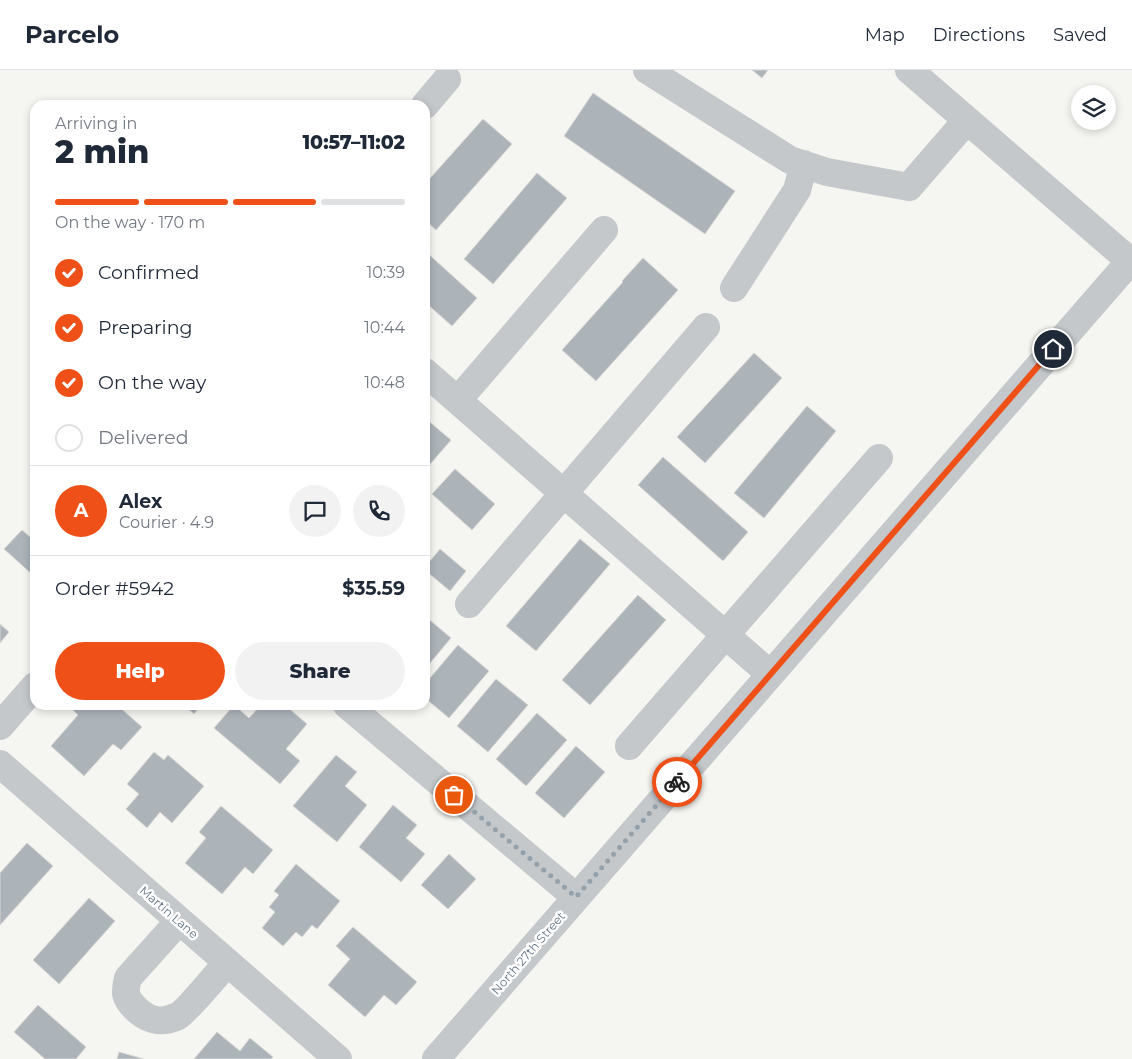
<!DOCTYPE html>
<html lang="en">
<head>
<meta charset="utf-8">
<style>
  body { margin:0; font-family:Montserrat,sans-serif; background:#f2f2f3; color:#1f2937; height:100vh; display:flex; flex-direction:column; font-size:19px; white-space:nowrap }
  * { box-sizing:border-box; margin:0 }
  p { font-size:16px; color:#747a83 }
  .icon { flex:none; width:28px; height:28px; fill:none; stroke:currentColor; stroke-width:2; stroke-linecap:round; stroke-linejoin:round }
  .map { position:relative; flex:1; overflow:hidden }
  .side { position:absolute; left:30px; top:30px; width:400px; height:610px; display:flex; flex-direction:column; background:#fff; border-radius:15px; box-shadow:0 2px 8px #0003 }
  .side>* { flex:none }
  .tools { position:absolute; left:1071px; top:15px; display:grid; gap:10px }
  .tools a { display:grid; place-items:center; width:45px; height:45px; border-radius:50%; background:#fff; box-shadow:0 2px 8px #0003; font-size:25px }
  .pin { position:absolute; display:grid; place-items:center; width:42px; height:42px; color:#fff; margin:-21px; border:2px solid #fff; border-radius:50%; box-shadow:0 1px 5px #0007 }
  .courier { position:absolute; display:grid; place-items:center; width:50px; height:50px; margin:-25px; border:4px solid #ef5018; border-radius:50%; background:#fff; color:#222; box-shadow:0 1px 6px #0007 }
  .summary em { font-style:normal; font-weight:800 }
  .summary div { display:flex; flex-direction:column-reverse }
  .summary { display:flex; align-items:center; justify-content:space-between; height:85px; padding:0 25px }
  h1 { font-size:32px; font-weight:800; line-height:38px }
  .bar { display:grid; grid-template-columns:repeat(4,1fr); gap:8px 5px; align-content:center; height:60px; padding:0 25px }
  .bar i { height:6px; border-radius:4px; background:#e0e1e3 }
  .bar .active { background:#ef5018 }
  .bar p { grid-column:span 4 }
  .line { display:flex; align-items:center; gap:12px; padding:0 25px; border-top:1px solid #e0e1e3 }
  .line div { flex:1 }
  .round { display:grid; place-items:center; flex:none; width:52px; height:52px; border-radius:26px; background:#f2f2f3 }
  ol { padding:0 25px; list-style:none }
  li { display:flex; align-items:center; gap:15px; height:55px }
  li p { margin-inline-start:auto }
  li .icon { padding:5px; border-radius:50%; background:#ef5018; color:#fff; stroke-width:4 }
  li:last-child { color:#747a83 }
  li i { width:28px; height:28px; border:2px solid #e0e1e3; border-radius:50% }
  .cta { display:flex; gap:10px; margin-top:auto; padding:10px 25px }
  .cta a { flex:1; height:58px; border-radius:30px; background:#ef5018; color:#fff; font-size:20px; font-weight:800; line-height:58px; text-align:center }
  .cta a+a { background:#f2f2f3; color:#1f2937 }
  header { display:flex; align-items:center; gap:30px; box-sizing:border-box; height:70px; padding:0 25px; background:#fff; border-bottom:1px solid #e0e1e3 }
  header strong { font-size:24px }
  nav { display:flex; gap:28px; margin-inline-start:auto; font-size:18px }
  .map>svg:first-child { display:block }
  .building { fill:#acb4ba; stroke:#d6d6d4 }
  .lines { fill:none; stroke-linecap:round; stroke-linejoin:round }
  .minor { stroke:#c4c8cb; stroke-width:28 }
  .done { stroke:#95a1aa; stroke-width:5; stroke-dasharray:0 9 }
  .route { stroke:#ef5018; stroke-width:6 }
  .labels { text-anchor:middle; dominant-baseline:central; stroke-width:5; stroke-linejoin:round; paint-order:stroke }
  .street-label { font-size:12px; fill:#627484; stroke:#fff }
</style>
</head>
<body>
<header>
<strong>Parcelo</strong>
<nav><a>Map</a><a>Directions</a><a>Saved</a></nav>
</header>
<div class="map">
<svg width="1132" height="989" viewBox="0 0 1132 989">
  <rect width="100%" height="100%" fill="#f5f5f1"/>
  <path class="building" d="M752 0H768L762 8Z
    M593 23 735 121 705 164 564 66Z
    M483 49 512 74 436 160 425 150V114Z
    M537 103 567 128 493 214 464 189Z
    M425 181 477 228 452 256 425 232Z
    M643 188 678 220 596 311 562 280 623 212 622 211Z
    M754 283 782 308 705 393 677 367Z
    M807 336 836 361 764 448 734 423Z
    M425 348 451 370 425 400Z
    M663 387 748 462 723 491 638 415Z
    M455 399 495 434 472 460 432 424Z
    M22 460 30 467 35 461V507L4 479Z
    M580 469 610 494 536 581 506 556Z
    M440 479 466 501 450 521 425 500V497Z
    M638 525 666 550 590 635 562 610Z
    M425 546 451 568 425 599Z
    M0 554 9 562 0 573Z
    M458 575 489 601 449 648 425 628V614Z
    M496 609 528 635 488 682 457 656Z
    M72 635H117L142 657 121 680 113 674 84 706 51 676 78 645 70 637Z
    M184 635H201L194 644Z
    M234 635 249 648 261 635H285L307 654 286 679 300 691 280 714 214 658Z
    M537 643 567 670 526 716 496 689Z
    M576 676 605 702 564 748 535 723Z
    M154 682 164 690 168 685 204 716 172 753 160 742 147 758 126 739 139 724 127 714Z
    M336 685 357 702 345 716 367 735 337 772 293 736Z
    M393 735 417 755 406 768 425 784 401 812 359 777Z
    M221 736 273 780 253 804 245 797 222 824 185 793 206 768 199 762Z
    M27 773 53 796 0 855V803Z
    M449 784 476 809 448 839 421 815Z
    M296 794 340 831 317 859 312 855 302 867 296 862 283 876 262 858 275 842 269 837 279 825 274 821Z
    M89 828 115 851 59 914 33 890Z
    M353 857 417 912 396 935 384 925 365 947 328 915 350 889 336 876Z
    M38 935 86 977 76 989H45L14 962Z
    M217 962 240 981 250 968 273 987 271 989H194Z
    M119 982 144 989H117Z"/>
  <g class="lines">
    <path class="minor" d="M647 0 790 90 827 102 909 117 967 50
      M909 0 1130 191
      M425 35 447 9
      M734 218 797 120 804 94
      M425 302 770 604
      M458 330 604 160
      M469 534 706 257
      M347 635 576 827
      M0 656 35 616
      M629 676 879 388
      M0 694 338 989
      M179 851 128 908C124 923 125 928 136 939 149 951 161 954 178 946 186 942 219 902 227 893
      M436 989 1132 189"/>
  </g>
  <g class="lines">
    <path class="done" d="M454 725 576 827 677 712"/>
    <path class="route" d="M677 712 1053 279"/>
  </g>
  <g class="labels">
    <g class="street-label">
      <text transform="translate(169 842) rotate(41)">Martin Lane</text>
      <text transform="translate(528 883) rotate(-49)">North 27th Street</text>
    </g>
  </g>
</svg>
<div class="tools">
<a><svg class="icon" aria-label="layers" viewBox="0 0 24 24"><path d="M12 4l9 5-9 5-9-5zM3 14l9 5 9-5"/></svg></a>
</div>
<div class="pin" style="left:454px;top:725px;background:#ea580c"><svg class="icon" aria-label="bag" viewBox="0 0 24 24"><path d="M5 8h14l-1 12H6zM9 8a3 3 0 0 1 6 0"/></svg></div>
<div class="pin" style="left:1053px;top:279px;background:#1f2937"><svg class="icon" aria-label="home" viewBox="0 0 24 24"><path d="M3 11l9-7 9 7M6 9v11h12V9"/></svg></div>
<div class="courier" style="left:677px;top:712px"><svg class="icon" aria-label="bike" viewBox="0 0 24 24"><circle cx="6" cy="16" r="4"/><circle cx="18" cy="16" r="4"/><path d="M6 16l4-8h5l3 8M10 8l3 8H6M13 5h3"/></svg></div>
<section class="side">
<div class="summary"><div><h1>2 min</h1><p>Arriving in</p></div><em>10:57–11:02</em></div>
<div class="bar"><i class="active"></i><i class="active"></i><i class="active"></i><i></i><p>On the way · 170 m</p></div>
<ol>
<li><svg class="icon" aria-label="check" viewBox="0 0 24 24"><path d="M5 12l5 5 9-10"/></svg>Confirmed<p>10:39</p></li>
<li><svg class="icon" aria-label="check" viewBox="0 0 24 24"><path d="M5 12l5 5 9-10"/></svg>Preparing<p>10:44</p></li>
<li><svg class="icon" aria-label="check" viewBox="0 0 24 24"><path d="M5 12l5 5 9-10"/></svg>On the way<p>10:48</p></li>
<li><i></i>Delivered</li>
</ol>
<div class="line" style="height:90px"><b class="round" style="background:#ef5018;color:#fff">A</b><div><b>Alex</b><p>Courier · 4.9</p></div><a class="round"><svg class="icon" aria-label="chat" viewBox="0 0 24 24"><path d="M4 5h16v11H9l-5 4z"/></svg></a><a class="round"><svg class="icon" aria-label="phone" viewBox="0 0 24 24"><path d="M5 4h4l2 5-3 2q2 4 5 5l2-3 5 2v4C11 20 4 13 5 4z"/></svg></a></div>
<div class="line" style="height:65px"><div>Order #5942</div><b>$35.59</b></div>
<div class="cta"><a>Help</a><a>Share</a></div>
</section>
</div>
</body>
</html>
